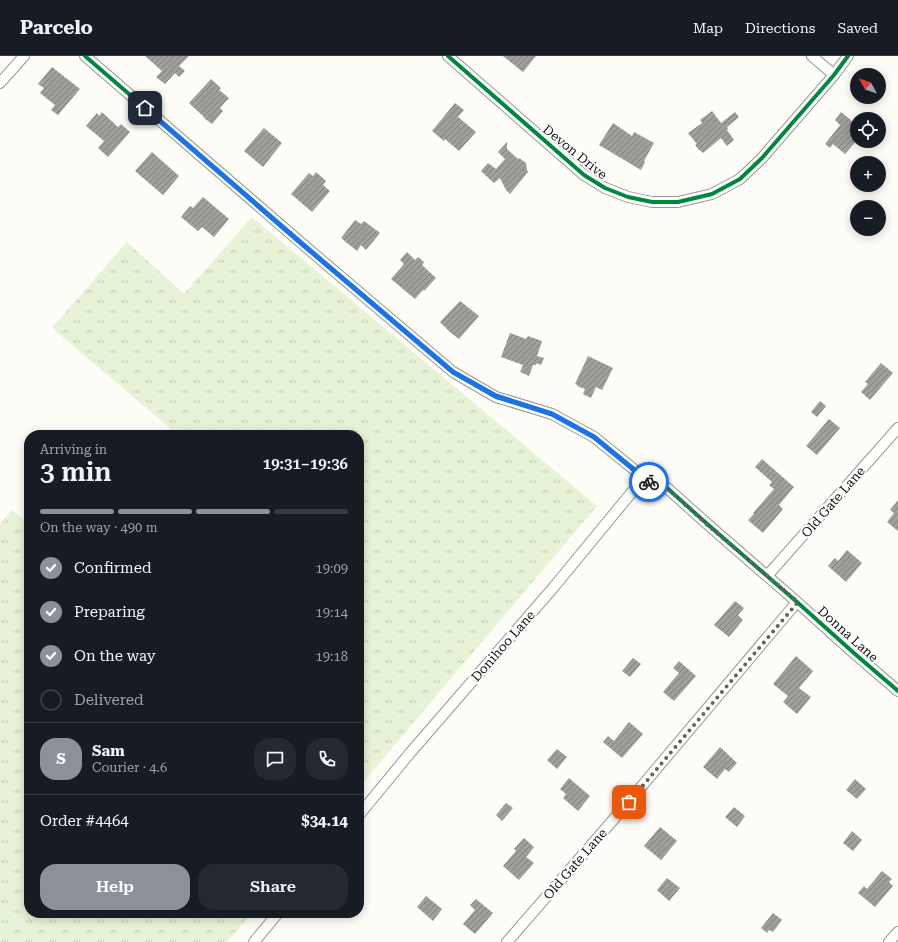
<!DOCTYPE html>
<html lang="en">
<head>
<meta charset="utf-8">
<style>
  body { margin:0; font-family:"Roboto Serif",serif; background:#242831; color:#f1f3f6; height:100vh; display:flex; flex-direction:column; font-size:15px; white-space:nowrap }
  * { box-sizing:border-box; margin:0 }
  p { font-size:13px; color:#9ea1a6 }
  .icon { flex:none; width:22px; height:22px; fill:none; stroke:currentColor; stroke-width:2; stroke-linecap:round; stroke-linejoin:round }
  .map { position:relative; flex:1; overflow:hidden }
  .side { position:absolute; left:24px; top:374px; width:340px; height:488px; display:flex; flex-direction:column; background:#171b24; border-radius:16px; box-shadow:0 2px 10px #0003 }
  .side>* { flex:none }
  .needle { width:26px; rotate:310deg }
  .buttons { position:absolute; left:850px; top:12px; display:grid; gap:8px }
  .buttons a { display:grid; place-items:center; width:36px; height:36px; border-radius:50%; background:#171b24; box-shadow:0 2px 10px #0003; font-size:20px }
  .pin { position:absolute; display:grid; place-items:center; width:34px; height:34px; color:#fff; margin:-17px; border-radius:8px; box-shadow:0 2px 6px #0006 }
  .courier { position:absolute; display:grid; place-items:center; width:40px; height:40px; margin:-20px; border:3px solid #1a73e8; border-radius:50%; background:#fff; color:#222; box-shadow:0 1px 5px #0007 }
  .summary em { font-style:normal; font-weight:600 }
  .summary div { display:flex; flex-direction:column-reverse }
  .summary { display:flex; align-items:center; justify-content:space-between; height:68px; padding:0 16px }
  h1 { font-size:26px; font-weight:600; line-height:30px }
  .bar { display:grid; grid-template-columns:repeat(4,1fr); gap:6px 4px; align-content:center; height:48px; padding:0 16px }
  .bar i { height:5px; border-radius:3px; background:#363941 }
  .bar .on { background:#8c9099 }
  .bar p { grid-column:span 4 }
  .line { display:flex; align-items:center; gap:10px; padding:0 16px; border-top:1px solid #363941 }
  .line div { flex:1 }
  .round { display:grid; place-items:center; flex:none; width:42px; height:42px; border-radius:16px; background:#242831 }
  ol { padding:0 16px; list-style:none }
  li { display:flex; align-items:center; gap:12px; height:44px }
  li p { margin-inline-start:auto }
  li .icon { padding:4px; border-radius:50%; background:#8c9099; color:#fff; stroke-width:4 }
  li:last-child { color:#9ea1a6 }
  li i { width:22px; height:22px; border:2px solid #363941; border-radius:50% }
  .action { display:flex; gap:8px; margin-top:auto; padding:8px 16px }
  .action a { flex:1; height:46px; border-radius:16px; background:#8c9099; color:#fff; font-size:16px; font-weight:600; line-height:46px; text-align:center }
  .action a+a { background:#242831; color:#f1f3f6 }
  header { display:flex; align-items:center; gap:24px; box-sizing:border-box; height:56px; padding:0 20px; background:#171b24; border-bottom:1px solid #363941 }
  header strong { font-size:19px }
  nav { display:flex; gap:22px; margin-inline-start:auto; font-size:14px }
  .map>svg:first-child { display:block }
  .grass { fill:url(#grass-tufts) }
  .building { fill:url(#building-hatch) }
  .lines { fill:none; stroke-linecap:round; stroke-linejoin:round }
  .minor-casing { stroke:#979795; stroke-width:12 }
  .minor { stroke:#fffffe; stroke-width:10 }
  .cycleway-casing { stroke:#fff; stroke-width:6 }
  .cycleway { stroke:#00873e; stroke-width:4 }
  .done { stroke:#646362; stroke-width:4; stroke-dasharray:0 7.2 }
  .route { stroke:#1a73e8; stroke-width:5 }
  .labels { text-anchor:middle; dominant-baseline:central; stroke-width:4; stroke-linejoin:round; paint-order:stroke }
  .street-label { font-size:13px; fill:#111; stroke:#fff }
</style>
</head>
<body>
<header>
<strong>Parcelo</strong>
<nav><a>Map</a><a>Directions</a><a>Saved</a></nav>
</header>
<div class="map">
<svg width="898" height="886" viewBox="0 0 898 886">
  <defs>
    <pattern id="grass-tufts" width="24" height="20" patternUnits="userSpaceOnUse"><rect width="24" height="20" fill="#e7f3d7"/><path d="M3 7l-1-3M5 7V3M7 7l1-3M15 17l-1-3M17 17v-4M19 17l1-3" fill="none" stroke="#c5cfb8"/></pattern>
    <pattern id="building-hatch" width="6" height="6" patternUnits="userSpaceOnUse"><rect width="6" height="6" fill="#a19f9c"/><path d="M-1 1l2-2M0 6l6-6M5 7l2-2" fill="none" stroke="#82807e"/></pattern>
  </defs>
  <rect width="100%" height="100%" fill="#fdfcf7"/>
  <path class="grass" d="M252 161 597 450 359 731V379H166L171 373 52 272 127 186 184 238Z
    M12 454 29 469V857H252L227 886H0V468Z"/>
  <path class="building" d="M145 0H189L179 10 185 15 179 21 175 17 165 28 156 21 162 15Z
    M503 0H536L523 16Z
    M52 11 80 33 58 59 51 54 55 49 40 37 44 32 38 28Z
    M211 23 221 32 219 34 229 42 220 52 223 55 212 68 204 62V61L189 47Z
    M455 47 464 54 458 61 476 76 459 95 445 83 444 85 432 75Z
    M712 55 721 67 735 56 739 61 727 71 728 73 727 74 734 84 727 90 721 82 703 97 700 94H699L695 89 697 88 688 77 702 67 700 64Z
    M102 56 118 71 121 68 130 76 108 101 98 92 104 85 86 70 97 57 99 60Z
    M841 56 853 66 857 61V84L845 98 833 88 830 92 825 88 840 69 835 64Z
    M613 67 632 80 634 76 654 87 644 105 645 106 641 114 599 89Z
    M264 72 282 87 263 111 244 95Z
    M507 86V93L518 103 519 102 526 107 527 114 528 116 510 138 506 134 500 122 494 127 481 115 488 107 496 113 505 103 498 96Z
    M152 96 179 120 163 139 135 115Z
    M316 116 326 125 323 129 330 135 312 156 291 138 309 117 313 120Z
    M203 141 229 163 214 181 202 171 198 175 181 161 190 150 193 152Z
    M355 164 361 168 364 165 380 177 366 194 361 189 357 195 341 182Z
    M407 196 415 204 418 201 424 206 422 209 436 222 424 235 423 234 415 243 391 223 404 208 400 204Z
    M460 245 479 260 459 283 451 277 440 266Z
    M510 277 526 283 528 280 542 285 537 300 544 302 541 309 537 307 536 309H533L529 320 520 316 523 309 501 301Z
    M588 300 613 312 602 334 596 331 591 342 583 338 585 333 577 330 578 329 575 328Z
    M881 307 893 317 870 344 861 336 868 328 865 326Z
    M820 345 826 350 817 361 811 356Z
    M829 363 840 372 817 399 806 390Z
    M762 403 794 431 779 449 783 453 763 477 748 464 754 458 753 457 774 433 769 429 772 426 755 411Z
    M898 444V475L887 466 894 457 890 454Z
    M847 494 862 507 846 526 828 510 835 502 838 505Z
    M735 545 744 552 738 559 743 564 729 581 714 569Z
    M796 600 813 615 799 632 811 641 797 658 783 646 788 640 773 628Z
    M633 602 641 608 630 621 622 615Z
    M679 605 696 620 674 645 663 636 679 617 673 612Z
    M629 666 643 678 622 702 603 686 608 680 614 685Z
    M720 691 737 707 729 716 725 713 717 723 703 711Z
    M557 693 567 701 557 713 547 704Z
    M569 722 590 740 578 755 563 742 566 738 560 733Z
    M855 723 866 733 857 743 846 734Z
    M506 747 513 752 502 765 496 759Z
    M734 751 745 760 737 771 725 761Z
    M660 771 677 785 661 804 644 790Z
    M852 775 862 784 853 795 843 787Z
    M524 782 534 791 526 801 534 807 519 824 503 810 516 795 514 793Z
    M882 815 892 823 889 826 893 830 875 851 858 837 864 830 867 833Z
    M667 822 680 832 669 845 657 834Z
    M426 840 442 853 433 865 417 851Z
    M476 843 493 857 475 878 463 868 475 854 470 849Z
    M773 857 782 864 773 876 769 874 767 877 761 872Z"/>
  <g class="lines">
    <defs>
      <path id="minor" d="M85 0 313 197 453 316 496 341 552 358 594 381 652 428 666 431 705 466 797 546 855 598 898 635
        M448 0 584 119 605 132 628 141 652 146H678L712 138 740 123 762 102 834 19 848 0
        M812 0 834 19
        M0 27 24 0
        M767 520 898 372
        M359 759 410 697 553 532 632 436 639 430 652 428
        M254 886 278 857
        M507 886 620 756 797 546
        M889 886 898 876"/>
    </defs>
    <use href="#minor" class="minor-casing"/>
    <use href="#minor" class="minor"/>
    <defs>
      <path id="cycleway" d="M85 0 313 197 453 316 496 341 552 358 594 381 652 428 666 431 705 466 797 546 855 598 898 635
        M448 0 584 119 605 132 628 141 652 146H678L712 138 740 123 762 102 834 19 848 0"/>
    </defs>
    <use href="#cycleway" class="cycleway-casing"/>
    <use href="#cycleway" class="cycleway"/>
  </g>
  <g class="lines">
    <path class="done" d="M629 746 798 546 704 466 666 431 652 428 649 426"/>
    <path class="route" d="M145 52 301 187 453 316 496 340 552 358 594 381 649 426"/>
  </g>
  <g class="labels">
    <g class="street-label">
      <text transform="translate(575 96) rotate(39)">Devon Drive</text>
      <text transform="translate(833 446) rotate(-49)">Old Gate Lane</text>
      <text transform="translate(848 578) rotate(42)">Donna Lane</text>
      <text transform="translate(503 590) rotate(-49)">Donihoo Lane</text>
      <text transform="translate(575 808) rotate(-49)">Old Gate Lane</text>
    </g>
  </g>
</svg>
<div class="buttons">
<a><svg class="needle" viewBox="-14 -14 28 28"><path d="M0-13l5 13h-10z" fill="#e53935"/><path d="M0 13l5-13h-10z" fill="#9ea1a6"/></svg></a>
<a><svg class="icon" aria-label="locate" viewBox="0 0 24 24"><circle cx="12" cy="12" r="6"/><path d="M12 2v4M12 18v4M2 12h4M18 12h4"/></svg></a>
<a>+</a>
<a>−</a>
</div>
<div class="pin" style="left:629px;top:746px;background:#ea580c"><svg class="icon" aria-label="bag" viewBox="0 0 24 24"><path d="M5 8h14l-1 12H6zM9 8a3 3 0 0 1 6 0"/></svg></div>
<div class="pin" style="left:145px;top:52px;background:#1f2937"><svg class="icon" aria-label="home" viewBox="0 0 24 24"><path d="M3 11l9-7 9 7M6 9v11h12V9"/></svg></div>
<div class="courier" style="left:649px;top:426px"><svg class="icon" aria-label="bike" viewBox="0 0 24 24"><circle cx="6" cy="16" r="4"/><circle cx="18" cy="16" r="4"/><path d="M6 16l4-8h5l3 8M10 8l3 8H6M13 5h3"/></svg></div>
<section class="side">
<div class="summary"><div><h1>3 min</h1><p>Arriving in</p></div><em>19:31–19:36</em></div>
<div class="bar"><i class="on"></i><i class="on"></i><i class="on"></i><i></i><p>On the way · 490 m</p></div>
<ol>
<li><svg class="icon" aria-label="check" viewBox="0 0 24 24"><path d="M5 12l5 5 9-10"/></svg>Confirmed<p>19:09</p></li>
<li><svg class="icon" aria-label="check" viewBox="0 0 24 24"><path d="M5 12l5 5 9-10"/></svg>Preparing<p>19:14</p></li>
<li><svg class="icon" aria-label="check" viewBox="0 0 24 24"><path d="M5 12l5 5 9-10"/></svg>On the way<p>19:18</p></li>
<li><i></i>Delivered</li>
</ol>
<div class="line" style="height:72px"><b class="round" style="background:#8c9099;color:#fff">S</b><div><b>Sam</b><p>Courier · 4.6</p></div><a class="round"><svg class="icon" aria-label="chat" viewBox="0 0 24 24"><path d="M4 5h16v11H9l-5 4z"/></svg></a><a class="round"><svg class="icon" aria-label="phone" viewBox="0 0 24 24"><path d="M5 4h4l2 5-3 2q2 4 5 5l2-3 5 2v4C11 20 4 13 5 4z"/></svg></a></div>
<div class="line" style="height:52px"><div>Order #4464</div><b>$34.14</b></div>
<div class="action"><a>Help</a><a>Share</a></div>
</section>
</div>
</body>
</html>
